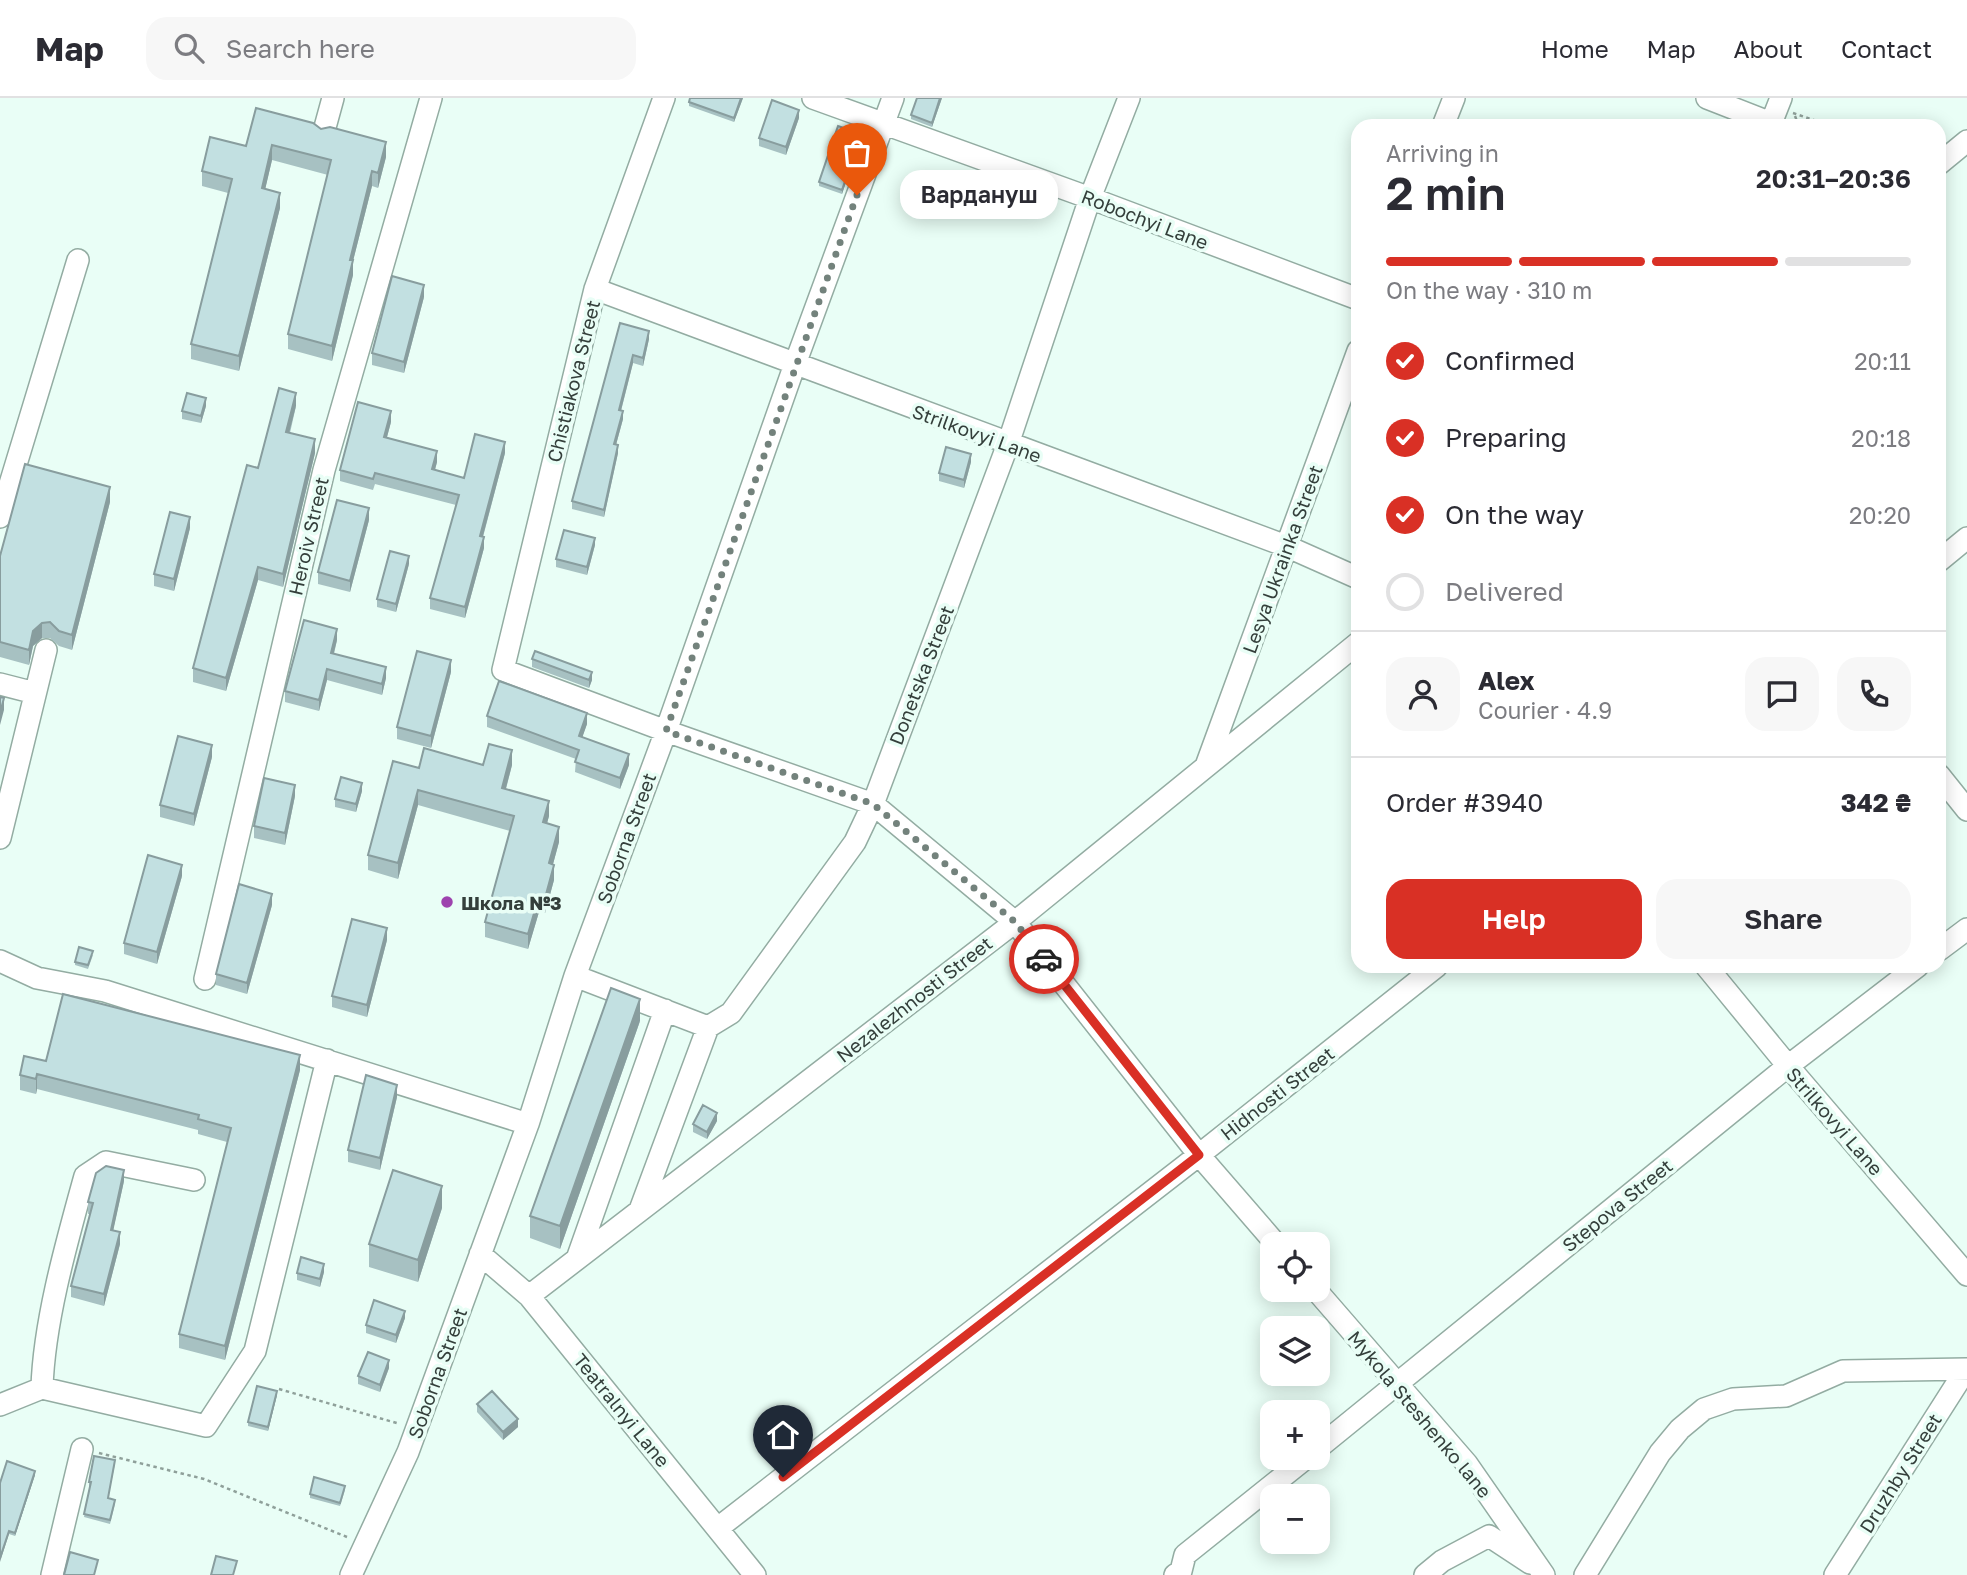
<!DOCTYPE html>
<html lang="en">
<head>
<meta charset="utf-8">
<style>
  body { margin:0; font-family:"Golos Text",sans-serif; background:#f7f7f7; color:#2b2b33; height:100vh; display:flex; flex-direction:column; font-size:26px; white-space:nowrap }
  * { box-sizing:border-box; margin:0 }
  p { font-size:23px; color:#7c7c81 }
  .icon { flex:none; width:38px; height:38px; fill:none; stroke:currentColor; stroke-width:2; stroke-linecap:round; stroke-linejoin:round }
  .map { position:relative; flex:1; overflow:hidden }
  .panel { position:absolute; left:1351px; top:21px; width:595px; height:854px; display:flex; flex-direction:column; background:#fff; border-radius:21px; box-shadow:0 4px 18px #0003 }
  .panel>* { flex:none }
  .controls { position:absolute; left:1260px; top:1134px; display:grid; gap:14px }
  .controls a { display:grid; place-items:center; width:70px; height:70px; border-radius:14px; background:#fff; box-shadow:0 4px 18px #0003; font-size:35px }
  .pin { position:absolute; display:grid; place-items:center; width:60px; height:60px; color:#fff; margin:-72px -30px; border-radius:50% 50% 50% 0; rotate:-45deg; box-shadow:0 0 7px #0007 }
  .pin .icon { rotate:45deg }
  .courier { position:absolute; display:grid; place-items:center; width:70px; height:70px; margin:-35px; border:5px solid #d93025; border-radius:50%; background:#fff; color:#222; box-shadow:0 2px 9px #0007 }
  .bubble { position:absolute; height:49px; border-radius:21px; background:#fff; box-shadow:0 4px 18px #0003; font-size:23px; font-weight:600; line-height:49px; text-align:center }
  .summary em { font-style:normal; font-weight:600 }
  .summary div { display:flex; flex-direction:column-reverse }
  .summary { display:flex; align-items:center; justify-content:space-between; height:119px; padding:0 35px }
  h1 { font-size:46px; font-weight:600; line-height:52px }
  .bar { display:grid; grid-template-columns:repeat(4,1fr); gap:10px 7px; align-content:center; height:84px; padding:0 35px }
  .bar i { height:9px; border-radius:5px; background:#e1e1e2 }
  .bar .current { background:#d93025 }
  .bar p { grid-column:span 4 }
  .line { display:flex; align-items:center; gap:18px; padding:0 35px; border-top:2px solid #e1e1e2 }
  .line div { flex:1 }
  .round { display:grid; place-items:center; flex:none; width:74px; height:74px; border-radius:21px; background:#f7f7f7 }
  ol { padding:0 35px; list-style:none }
  li { display:flex; align-items:center; gap:21px; height:77px }
  li p { margin-inline-start:auto }
  li .icon { padding:7px; border-radius:50%; background:#d93025; color:#fff; stroke-width:4 }
  li:last-child { color:#7c7c81 }
  li i { width:38px; height:38px; border:4px solid #e1e1e2; border-radius:50% }
  .button { display:flex; gap:14px; margin-top:auto; padding:14px 35px }
  .button a { flex:1; height:80px; border-radius:21px; background:#d93025; color:#fff; font-size:28px; font-weight:600; line-height:80px; text-align:center }
  .button a+a { background:#f7f7f7; color:#2b2b33 }
  header { display:flex; align-items:center; gap:42px; box-sizing:border-box; height:98px; padding:0 35px; background:#fff; border-bottom:2px solid #e1e1e2 }
  header strong { font-size:33px }
  nav { display:flex; gap:38px; margin-inline-start:auto; font-size:24px }
  .search { width:490px; height:63px; background:#f7f7f7; display:flex; align-items:center; gap:18px; box-sizing:border-box; padding:0 24px; border-radius:21px; color:#7c7c81; font-size:26px }
  .map>svg:first-child { display:block }
  .lines { fill:none; stroke-linecap:round; stroke-linejoin:round }
  .minor-casing { stroke:#93aca2; stroke-width:24 }
  .path { stroke:#8fa09a; stroke-width:2.5; stroke-dasharray:3.5 3.5; stroke-linecap:butt }
  .minor { stroke:#fff; stroke-width:21 }
  .wall { fill:#a7c1c2 }
  .shaded-wall { fill:#889d9e }
  .building { fill:#c2e0e1; stroke:#889d9e; stroke-width:2 }
  .done { stroke:#73827c; stroke-width:7; stroke-dasharray:0 12.6 }
  .route { stroke:#d93025; stroke-width:9 }
  .poi-dot { fill:#9d43ae; stroke:#e9fef6; stroke-width:2.5 }
  .labels { text-anchor:middle; dominant-baseline:central; stroke-width:7; stroke-linejoin:round; paint-order:stroke }
  .street-label { font-size:19px; fill:#343f3b; stroke:#e9fef6 }
  .poi-label { font-size:19px; font-weight:bold; fill:#343f3b; stroke:#e9fef6; text-anchor:start }
</style>
</head>
<body>
<header>
<strong>Map</strong>
<div class="search"><svg class="icon" aria-label="search" viewBox="0 0 24 24"><circle cx="10" cy="10" r="6"/><path d="M15 15l6 6"/></svg>Search here</div>
<nav><a>Home</a><a>Map</a><a>About</a><a>Contact</a></nav>
</header>
<div class="map">
<svg width="1967" height="1477" viewBox="0 0 1967 1477">
  <rect width="100%" height="100%" fill="#e9fef6"/>
  <g class="lines">
    <defs>
      <path id="minor" d="M664 0 595 191 503 572 666 633 873 706 1015 824 1199 1057 1276 1146
        M813 0 1090 100 1358 201
        M1707 0 1771 25
        M1443 28 1454 0
        M1770 28 1781 0
        M324 33 333 0
        M1939 66 1967 43
        M595 191 1286 448 1358 480
        M0 419 78 162
        M1939 463 1967 440
        M0 586 35 595
        M1206 668 1358 253
        M1939 677 1967 712
        M0 740 46 552
        M1939 852 1967 831
        M0 863 37 880 105 893 528 1026
        M1706 868 1788 968 1967 1177
        M575 878 708 929
        M205 881 324 372 431 0
        M640 1112 708 929 731 915 855 744 873 706 1008 346 1090 100 1129 0
        M480 1156 529 1198 755 1477
        M577 1161 665 912
        M1316 1192 1467 1366 1544 1477
        M529 1198 1015 824 1358 545
        M42 1290C44 1223 67 1143 85 1078L106 1064 194 1082
        M0 1307 42 1290 206 1328 255 1253 327 962
        M1318 1350 1788 968 1918 868
        M718 1430 1199 1057 1437 868
        M52 1477 82 1351
        M351 1477 408 1354 528 1026 575 878 666 633 795 266 893 0
        M1175 1477 1181 1473 1185 1457 1306 1360
        M1425 1477 1442 1463 1489 1438 1530 1465
        M1585 1477 1660 1355 1680 1331 1704 1311 1733 1301 1786 1298 1843 1273 1967 1271
        M1835 1477 1965 1273"/>
    </defs>
    <use href="#minor" class="minor-casing"/>
    <path class="path" d="M1793 15 1831 28
      M1795 18 1799 28
      M279 1291 400 1326
      M99 1355 204 1381 347 1439"/>
    <use href="#minor" class="minor"/>
  </g>
  <path class="wall" d="M743 0 734 24 689 8V4Z
    M942 0 932 29 911 21V17Z
    M799 20 786 57 759 48V40Z
    M321 31 386 59 378 90 372 88 353 163V177L332 263 288 251V236L328 77 272 62 265 91 280 110 239 273 191 261V246L228 95 202 88V73L246 48Z
    M861 40 842 96 819 88V84Z
    M424 199 404 275 372 267V255Z
    M620 225 649 241 643 268 633 265 621 313 623 321 616 347 618 355 604 419 572 411V403Z
    M206 308 201 325 182 321V313Z
    M296 308 290 335 315 355 283 489 258 482 226 593 193 584V570L258 370Z
    M391 324 387 339 437 364 435 372 464 380 505 355 483 439 484 450 465 520 430 511V500L456 407 375 386 373 392 340 383V372Z
    M971 364 964 390 939 383V375Z
    M110 404 72 552 59 548 50 540H42L33 548 29 567 0 559V458Z
    M369 422 350 494 318 486V474Z
    M190 430 174 493 154 488V476Z
    M595 447 587 477 556 469V461Z
    M409 466 396 514 377 509V501Z
    M337 542 334 556 386 580 382 597 327 582 319 613 285 604V593Z
    M532 561 592 582 589 590 532 569Z
    M451 574 431 650 397 641V629Z
    M487 618 587 626 582 639 629 667 620 691 575 674 576 661 487 629Z
    M212 659 194 728 160 719V707Z
    M483 667H512L506 691 549 718 547 725 559 744 553 766 554 782 545 815 539 814 528 851 485 839V824L510 733 418 707 398 781 368 772V757L419 670Z
    M362 693 356 714 335 709V701Z
    M295 698 285 747 254 740V728Z
    M182 778 157 866 124 856V845Z
    M272 807 247 896 216 887V876Z
    M387 842 367 919 332 909V898Z
    M93 857 88 871 75 867V864Z
    M640 923 560 1151 530 1140V1118Z
    M46 963 300 972 225 1262 179 1250V1236L227 1044 198 1036V1032L37 991 36 996 20 992V977Z
    M397 999 380 1072 348 1064V1052Z
    M717 1023 707 1041 693 1034V1026Z
    M124 1083 113 1132 120 1146 104 1208 71 1199V1188L90 1116H88V1104Z
    M442 1110 418 1184 369 1169V1146Z
    M324 1174 320 1189 297 1182V1175Z
    M405 1220 396 1245 366 1235V1227Z
    M389 1270 380 1294 358 1286V1278Z
    M277 1297 268 1333 248 1328V1324Z
    M477 1306 518 1329 503 1342 477 1314Z
    M115 1366 108 1400 115 1406 110 1426 84 1419 90 1388H89V1384Z
    M35 1377 15 1438 9 1436 0 1385Z
    M345 1392 340 1408 310 1400V1396Z"/>
  <path class="shaded-wall" d="M741 0H743L734 24V20Z
    M940 0H942L932 29V25Z
    M799 12V20L786 57V49Z
    M861 36V40L842 96V92Z
    M386 44V59L378 90V75Z
    M272 47V62L262 105V90Z
    M372 73V88L353 163V177L332 263V248L350 162Z
    M280 95V110L239 273V258Z
    M424 187V199L404 275V264Z
    M649 233V241L643 268V260Z
    M633 257V265L619 320V312Z
    M296 295V308L286 347V334Z
    M206 300V308L201 325V318Z
    M391 313V324L384 350V339Z
    M623 313V321L614 354V346Z
    M315 341V355L283 489V476Z
    M505 344V355L480 449V438Z
    M618 347V355L604 419V412Z
    M437 353V364L432 382V371Z
    M971 356V364L964 390V382Z
    M110 389V404L72 552V537Z
    M369 410V422L350 494V483Z
    M190 419V430L174 493V481Z
    M484 439V450L465 520V509Z
    M595 440V447L587 477V469Z
    M409 458V466L396 514V506Z
    M258 469V482L226 593V580Z
    M42 525V540L33 548 29 567V552L33 533Z
    M337 531V542L331 566V555Z
    M451 562V574L431 650V638Z
    M386 569V580L382 597V586Z
    M327 571V582L319 613V602Z
    M592 574V582L589 590V582Z
    M4 600V612L0 627V615Z
    M587 615V626L579 649V638Z
    M212 647V659L194 728V716Z
    M512 652V667L502 705V690Z
    M629 656V667L620 691V680Z
    M362 685V693L356 714V706Z
    M295 687V698L285 747V735Z
    M418 692V707L398 781V765Z
    M549 703V718L543 740V724Z
    M559 729V744L549 781V765Z
    M182 767V778L157 866V854Z
    M554 767V782L545 815V800Z
    M272 796V807L247 896V885Z
    M539 798V814L528 851V836Z
    M387 830V842L367 919V907Z
    M640 901V923L560 1151V1128Z
    M300 957V972L225 1262V1248Z
    M37 976V991L36 996V981Z
    M397 987V999L380 1072V1060Z
    M717 1015V1023L707 1041V1034Z
    M124 1072V1083L111 1143V1132Z
    M442 1088V1110L418 1184V1162Z
    M120 1134V1146L104 1208V1196Z
    M324 1166V1174L320 1189V1181Z
    M405 1213V1220L396 1245V1237Z
    M389 1262V1270L380 1294V1287Z
    M277 1293V1297L268 1333V1329Z
    M518 1321V1329L503 1342V1334Z
    M35 1373V1377L15 1438V1435Z
    M9 1433V1436L0 1464V1460Z"/>
  <path class="building" d="M690 0H741L734 20 689 4Z
    M917 0H940L932 25 911 17Z
    M772 2 799 12 786 49 759 40Z
    M256 10 313 25 321 31 330 29 386 44 378 75 372 73 350 162H353L332 248 288 236 331 62 272 47 262 90 280 95 239 258 191 246 232 81 202 73 210 39 246 48Z
    M838 28 861 36 842 92 819 84Z
    M392 178 424 187 404 264 372 255Z
    M620 225 649 233 643 260 633 257 619 312 623 313 614 346 618 347 604 412 572 403Z
    M279 290 296 295 286 334 315 341 283 476 258 469 226 580 193 570 247 367 258 370Z
    M187 295 206 300 201 318 182 313Z
    M358 304 391 313 384 339 437 353 432 371 464 380 475 336 505 344 480 438 484 439 465 509 430 500 459 397 375 375 373 381 340 372Z
    M946 349 971 356 964 382 939 375Z
    M25 366 110 389 72 537 59 533 50 524 42 525 33 533 29 552 0 544V458Z
    M337 402 369 410 350 483 318 474Z
    M170 414 190 419 174 481 154 476Z
    M564 432 595 440 587 469 556 461Z
    M390 453 409 458 396 506 377 501Z
    M304 522 337 531 331 555 386 569 382 586 327 571 319 602 285 593Z
    M417 553 451 562 431 638 397 629Z
    M535 553 592 574 589 582 532 561Z
    M499 583 587 615 579 638 629 656 620 680 575 664 579 652 487 618Z
    M0 599 4 600 0 615Z
    M178 638 212 647 194 716 160 707Z
    M489 646 512 652 502 690 549 703 543 724 559 729 549 765 554 767 545 800 539 798 528 836 485 824 514 718 418 692 398 765 368 757 393 663 419 670 424 650 483 667Z
    M341 679 362 685 356 706 335 701Z
    M264 680 295 687 285 735 254 728Z
    M148 757 182 767 157 854 124 845Z
    M239 786 272 796 247 885 216 876Z
    M352 821 387 830 367 907 332 898Z
    M79 849 93 853 88 867 75 864Z
    M611 890 640 901 560 1128 530 1118Z
    M63 896 300 957 225 1248 179 1236 231 1030 198 1021 199 1017 37 976 36 981 20 977 24 958 46 963Z
    M366 977 397 987 380 1060 348 1052Z
    M703 1007 717 1015 707 1034 693 1026Z
    M106 1068 124 1072 111 1132 120 1134 104 1196 71 1188 93 1105 88 1104 96 1075Z
    M393 1072 442 1088 418 1162 369 1146Z
    M301 1159 324 1166 320 1181 297 1175Z
    M374 1202 405 1213 396 1237 366 1227Z
    M368 1254 389 1262 380 1287 358 1278Z
    M257 1288 277 1293 268 1329 248 1324Z
    M492 1293 518 1321 503 1334 477 1306Z
    M94 1358 115 1362 108 1400 115 1402 110 1422 84 1416 91 1384H89Z
    M7 1363 35 1373 15 1435 9 1433 0 1460V1385Z
    M314 1379 345 1388 340 1405 310 1396Z
    M70 1454 98 1462 94 1477H64Z
    M216 1458 237 1463 233 1477H211Z"/>
  <g class="lines">
    <path class="done" d="M857 97 666 633 873 706 1015 824 1044 861"/>
    <path class="route" d="M783 1379 1199 1057 1044 861"/>
  </g>
  <circle class="poi-dot" cx="447" cy="804" r="7"/>
  <g class="labels">
    <g class="street-label">
      <text transform="translate(1145 121) rotate(21)">Robochyi Lane</text>
      <text transform="translate(573 283) rotate(-76)">Chistiakova Street</text>
      <text transform="translate(977 335) rotate(20)">Strilkovyi Lane</text>
      <text transform="translate(308 438) rotate(-77)">Heroiv Street</text>
      <text transform="translate(1282 461) rotate(-70)">Lesya Ukrainka Street</text>
      <text transform="translate(921 577) rotate(-69)">Donetska Street</text>
      <text transform="translate(626 740) rotate(-70)">Soborna Street</text>
      <text transform="translate(914 901) rotate(-38)">Nezalezhnosti Street</text>
      <text transform="translate(1277 995) rotate(-38)">Hidnosti Street</text>
      <text transform="translate(1835 1023) rotate(49)">Strilkovyi Lane</text>
      <text transform="translate(1617 1107) rotate(-39)">Stepova Street</text>
      <text transform="translate(437 1275) rotate(-70)">Soborna Street</text>
      <text transform="translate(622 1312) rotate(51)">Teatralnyi Lane</text>
      <text transform="translate(1420 1316) rotate(50)">Mykola Steshenko lane</text>
      <text transform="translate(1900 1375) rotate(-58)">Druzhby Street</text>
    </g>
    <g class="poi-label">
      <text x="461" y="804">Школа №3</text>
    </g>
  </g>
</svg>
<div class="controls">
<a><svg class="icon" aria-label="locate" viewBox="0 0 24 24"><circle cx="12" cy="12" r="6"/><path d="M12 2v4M12 18v4M2 12h4M18 12h4"/></svg></a>
<a><svg class="icon" aria-label="layers" viewBox="0 0 24 24"><path d="M12 4l9 5-9 5-9-5zM3 14l9 5 9-5"/></svg></a>
<a>+</a>
<a>−</a>
</div>
<div class="pin" style="left:857px;top:97px;background:#ea580c"><svg class="icon" aria-label="bag" viewBox="0 0 24 24"><path d="M5 8h14l-1 12H6zM9 8a3 3 0 0 1 6 0"/></svg></div>
<div class="pin" style="left:783px;top:1379px;background:#1f2937"><svg class="icon" aria-label="home" viewBox="0 0 24 24"><path d="M3 11l9-7 9 7M6 9v11h12V9"/></svg></div>
<div class="courier" style="left:1044px;top:861px"><svg class="icon" aria-label="car" viewBox="0 0 24 24"><path d="M5 17H2v-5l4-1 3-4h7l3 4 3 1v5h-3M9 17h6M6 11h13"/><circle cx="7" cy="17" r="2"/><circle cx="17" cy="17" r="2"/></svg></div>
<div class="bubble" style="left:900px;top:72px;width:158px">Вардануш</div>
<section class="panel">
<div class="summary"><div><h1>2 min</h1><p>Arriving in</p></div><em>20:31–20:36</em></div>
<div class="bar"><i class="current"></i><i class="current"></i><i class="current"></i><i></i><p>On the way · 310 m</p></div>
<ol>
<li><svg class="icon" aria-label="check" viewBox="0 0 24 24"><path d="M5 12l5 5 9-10"/></svg>Confirmed<p>20:11</p></li>
<li><svg class="icon" aria-label="check" viewBox="0 0 24 24"><path d="M5 12l5 5 9-10"/></svg>Preparing<p>20:18</p></li>
<li><svg class="icon" aria-label="check" viewBox="0 0 24 24"><path d="M5 12l5 5 9-10"/></svg>On the way<p>20:20</p></li>
<li><i></i>Delivered</li>
</ol>
<div class="line" style="height:126px"><a class="round"><svg class="icon" aria-label="person" viewBox="0 0 24 24"><circle cx="12" cy="8" r="4"/><path d="M4 21q1-7 8-7t8 7"/></svg></a><div><b>Alex</b><p>Courier · 4.9</p></div><a class="round"><svg class="icon" aria-label="chat" viewBox="0 0 24 24"><path d="M4 5h16v11H9l-5 4z"/></svg></a><a class="round"><svg class="icon" aria-label="phone" viewBox="0 0 24 24"><path d="M5 4h4l2 5-3 2q2 4 5 5l2-3 5 2v4C11 20 4 13 5 4z"/></svg></a></div>
<div class="line" style="height:91px"><div>Order #3940</div><b>342 ₴</b></div>
<div class="button"><a>Help</a><a>Share</a></div>
</section>
</div>
</body>
</html>
